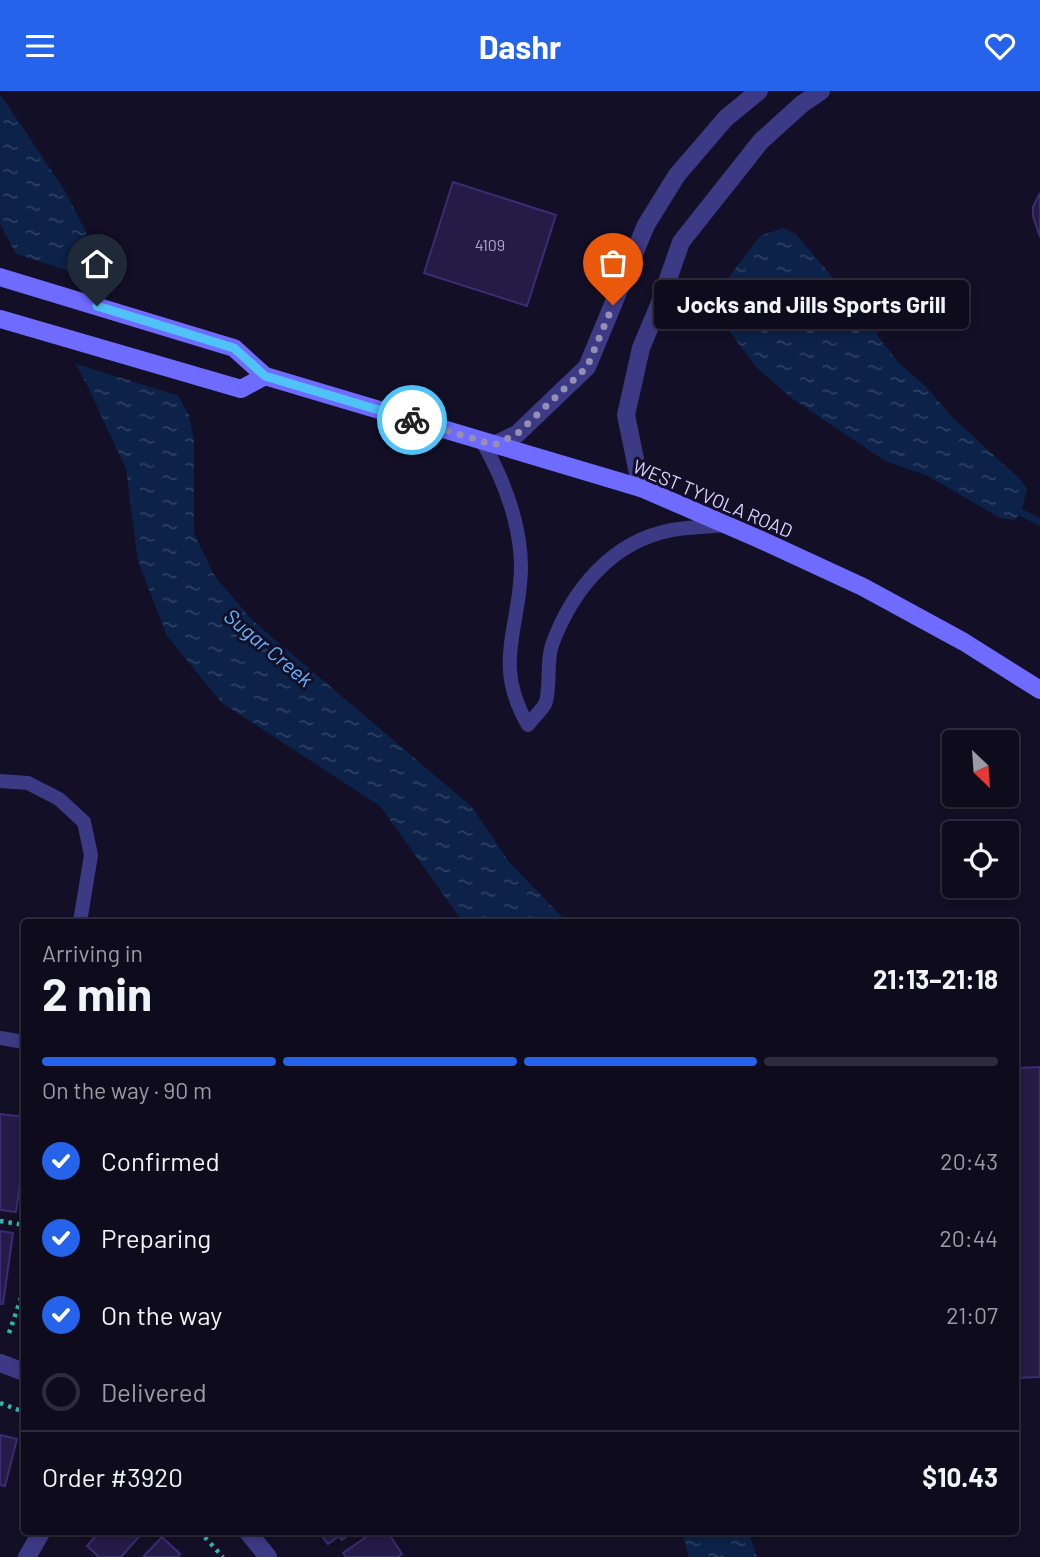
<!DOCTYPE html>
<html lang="en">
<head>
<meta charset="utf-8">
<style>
  body { margin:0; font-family:Barlow,sans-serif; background:#171425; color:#f1f3f6; height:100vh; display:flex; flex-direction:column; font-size:26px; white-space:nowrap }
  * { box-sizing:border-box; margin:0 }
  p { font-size:23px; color:#9b9ba3 }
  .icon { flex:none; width:38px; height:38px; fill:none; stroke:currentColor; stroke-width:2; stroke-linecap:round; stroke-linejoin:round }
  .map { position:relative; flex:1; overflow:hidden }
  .panel { position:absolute; left:21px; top:828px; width:998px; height:616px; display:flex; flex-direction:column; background:#0e0b1c; border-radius:7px; box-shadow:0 4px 10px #0003,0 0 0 2px #2e2b3b }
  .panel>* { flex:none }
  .needle { width:46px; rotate:155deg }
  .tools { position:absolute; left:942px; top:639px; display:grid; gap:14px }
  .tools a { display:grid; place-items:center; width:77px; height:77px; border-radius:7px; background:#0e0b1c; box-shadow:0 4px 10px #0003,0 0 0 2px #2e2b3b; font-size:35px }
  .pin { position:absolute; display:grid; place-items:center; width:60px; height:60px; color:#fff; margin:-72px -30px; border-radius:50% 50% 50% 0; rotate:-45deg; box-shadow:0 0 7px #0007 }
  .pin .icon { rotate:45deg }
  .courier { position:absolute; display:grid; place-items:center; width:70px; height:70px; margin:-35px; border:5px solid #4fc3f7; border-radius:50%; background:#fff; color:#222; box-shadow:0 2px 9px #0007 }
  .bubble { position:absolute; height:49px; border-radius:7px; background:#0e0b1c; box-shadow:0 4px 10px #0003,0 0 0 2px #2e2b3b; font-size:23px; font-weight:700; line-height:49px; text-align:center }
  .headline em { font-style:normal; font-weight:700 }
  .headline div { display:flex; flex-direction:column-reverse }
  .headline { display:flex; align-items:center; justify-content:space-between; height:119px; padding:0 21px }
  h1 { font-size:46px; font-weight:700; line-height:52px }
  .bar { display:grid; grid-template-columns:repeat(4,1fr); gap:10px 7px; align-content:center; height:84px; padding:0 21px }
  .bar i { height:9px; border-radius:5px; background:#2e2b3b }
  .bar .current { background:#2563eb }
  .bar p { grid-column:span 4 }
  .line { display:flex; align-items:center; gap:18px; padding:0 21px; border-top:2px solid #2e2b3b }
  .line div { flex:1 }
  ol { padding:0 21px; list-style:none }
  li { display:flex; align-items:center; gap:21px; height:77px }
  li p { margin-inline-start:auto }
  li .icon { padding:7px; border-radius:50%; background:#2563eb; color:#fff; stroke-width:4 }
  li:last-child { color:#9b9ba3 }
  li i { width:38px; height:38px; border:4px solid #2e2b3b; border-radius:50% }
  header { display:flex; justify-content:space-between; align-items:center; height:91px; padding:0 21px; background:#2563eb; color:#fff; font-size:32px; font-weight:700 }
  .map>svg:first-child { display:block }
  .water { fill:url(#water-ripples) }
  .pier { fill:#130f26 }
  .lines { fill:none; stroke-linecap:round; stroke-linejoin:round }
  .stream { stroke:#0c2248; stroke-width:7 }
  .building { fill:#241b47; stroke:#3b2d73; stroke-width:2 }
  .path { stroke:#2fb8b0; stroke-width:4.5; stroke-dasharray:3.5 5; stroke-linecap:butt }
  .service { stroke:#3d3a85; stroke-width:14 }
  .minor { stroke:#3d3a85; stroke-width:18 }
  .secondary { stroke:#6f6bff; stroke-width:18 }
  .done { stroke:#948fb3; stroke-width:7; stroke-dasharray:0 12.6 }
  .route { stroke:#4fc3f7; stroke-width:9 }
  .labels { text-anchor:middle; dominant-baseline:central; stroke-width:6; stroke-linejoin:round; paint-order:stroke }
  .number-label { font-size:16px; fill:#aca6d1 }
  .street-label { font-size:19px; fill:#d9d4ff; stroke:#130f26 }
  .water-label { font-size:21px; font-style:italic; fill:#62b6ff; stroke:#130f26 }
</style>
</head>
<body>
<header><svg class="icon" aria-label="menu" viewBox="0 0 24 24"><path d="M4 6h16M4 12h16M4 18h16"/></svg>Dashr<svg class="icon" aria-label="heart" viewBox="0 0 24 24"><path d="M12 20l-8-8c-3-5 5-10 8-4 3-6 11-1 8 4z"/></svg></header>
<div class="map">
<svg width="1040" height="1466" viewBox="0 0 1040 1466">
  <defs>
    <pattern id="water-ripples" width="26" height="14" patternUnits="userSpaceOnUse" patternTransform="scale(1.75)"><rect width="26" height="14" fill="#0c2248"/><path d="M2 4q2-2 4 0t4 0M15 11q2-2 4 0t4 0" fill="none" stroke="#2f4163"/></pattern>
  </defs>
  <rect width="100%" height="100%" fill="#130f26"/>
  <path class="water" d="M0 3 65 100 99 167 189 324 194 350V442L214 484 253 530 472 716 509 771 567 831H463L380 715 222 612 167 545 138 470 126 378 88 296 0 133Z
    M783 137 796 143 863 222 882 230 877 244 898 271 926 296 952 326 1020 388 1027 398 1021 421 1015 429 1000 427 928 385 885 370 793 308 756 276 724 233 717 212 724 192 760 145Z
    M681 1440H748L757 1466H689Z"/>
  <path class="pier" d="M11 161 120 197 183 306 70 271Z"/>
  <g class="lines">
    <path class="stream" d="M1014 418 1040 431"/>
  </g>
  <path class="building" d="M453 91 556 124 527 215 424 182Z
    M1040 102V146L1033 125V116Z
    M1040 976V1286L1015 1287V977Z
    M0 1023 24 1026V1062L16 1121 0 1119Z
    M0 1140 13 1142 3 1213H0Z
    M0 1344 17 1348 5 1395 0 1394Z
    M100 1440H143V1441L121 1466H99L87 1455Z
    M318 1440H353L342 1449 339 1445 328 1453Z
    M375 1440H387L402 1463 398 1466H346L343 1462Z
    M162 1446 180 1463 178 1466H143Z"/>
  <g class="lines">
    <path class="path" d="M0 1130 24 1134
      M9 1242 21 1207 24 1173
      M0 1312 24 1321
      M199 1440 223 1466"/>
    <path class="service" d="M482 350C504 389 521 431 521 477 520 538 492 573 528 634 533 627 541 620 545 613 551 600 546 571 552 554 572 499 612 450 672 439 689 436 708 436 726 434
      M0 690 28 692 59 708 84 731 91 764 80 831
      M0 947 24 951"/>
    <path class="minor" d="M494 354 517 343 587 276 646 134 677 84 726 27 759 0
      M641 397 626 324 641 257 659 214 681 151 761 50 802 13 821 0
      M0 1272 24 1281
      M247 1440 268 1466
      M27 1466 42 1440"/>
    <path class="secondary" d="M0 186 234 257 265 285 641 397 759 448 863 496 964 551 1040 599
      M0 228 241 298 265 285"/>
  </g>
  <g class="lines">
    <path class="done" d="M412 329 494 354 517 343 587 276 613 214"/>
    <path class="route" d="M97 215 234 257 265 285 412 329"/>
  </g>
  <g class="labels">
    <g class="number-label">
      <text x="490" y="153">4109</text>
    </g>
    <g class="street-label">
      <text transform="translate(713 407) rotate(23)">WEST TYVOLA ROAD</text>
    </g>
    <g class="water-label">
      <text transform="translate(269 556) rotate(40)">Sugar Creek</text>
    </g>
  </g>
</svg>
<div class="tools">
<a><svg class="needle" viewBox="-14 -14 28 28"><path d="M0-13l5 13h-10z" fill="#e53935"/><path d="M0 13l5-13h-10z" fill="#9b9ba3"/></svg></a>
<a><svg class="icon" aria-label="locate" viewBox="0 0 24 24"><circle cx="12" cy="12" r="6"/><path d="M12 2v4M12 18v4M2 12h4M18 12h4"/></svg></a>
</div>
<div class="pin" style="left:613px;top:214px;background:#ea580c"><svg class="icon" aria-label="bag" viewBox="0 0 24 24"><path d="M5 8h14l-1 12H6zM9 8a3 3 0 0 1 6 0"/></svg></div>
<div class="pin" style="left:97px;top:215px;background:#1f2937"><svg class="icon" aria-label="home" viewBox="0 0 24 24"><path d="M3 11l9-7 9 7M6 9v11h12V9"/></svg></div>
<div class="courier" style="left:412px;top:329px"><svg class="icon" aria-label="bike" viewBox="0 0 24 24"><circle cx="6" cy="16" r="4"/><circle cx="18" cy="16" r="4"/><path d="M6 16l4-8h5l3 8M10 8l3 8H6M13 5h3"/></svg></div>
<div class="bubble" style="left:654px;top:189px;width:315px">Jocks and Jills Sports Grill</div>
<section class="panel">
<div class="headline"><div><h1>2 min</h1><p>Arriving in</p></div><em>21:13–21:18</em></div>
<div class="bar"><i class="current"></i><i class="current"></i><i class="current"></i><i></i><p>On the way · 90 m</p></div>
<ol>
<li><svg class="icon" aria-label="check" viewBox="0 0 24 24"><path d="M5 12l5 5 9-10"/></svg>Confirmed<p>20:43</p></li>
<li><svg class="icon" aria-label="check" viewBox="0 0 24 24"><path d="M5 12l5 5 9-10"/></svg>Preparing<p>20:44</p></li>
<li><svg class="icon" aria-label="check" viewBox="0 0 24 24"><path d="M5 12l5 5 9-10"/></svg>On the way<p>21:07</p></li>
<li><i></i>Delivered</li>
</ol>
<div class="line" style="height:91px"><div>Order #3920</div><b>$10.43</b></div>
</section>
</div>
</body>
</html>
